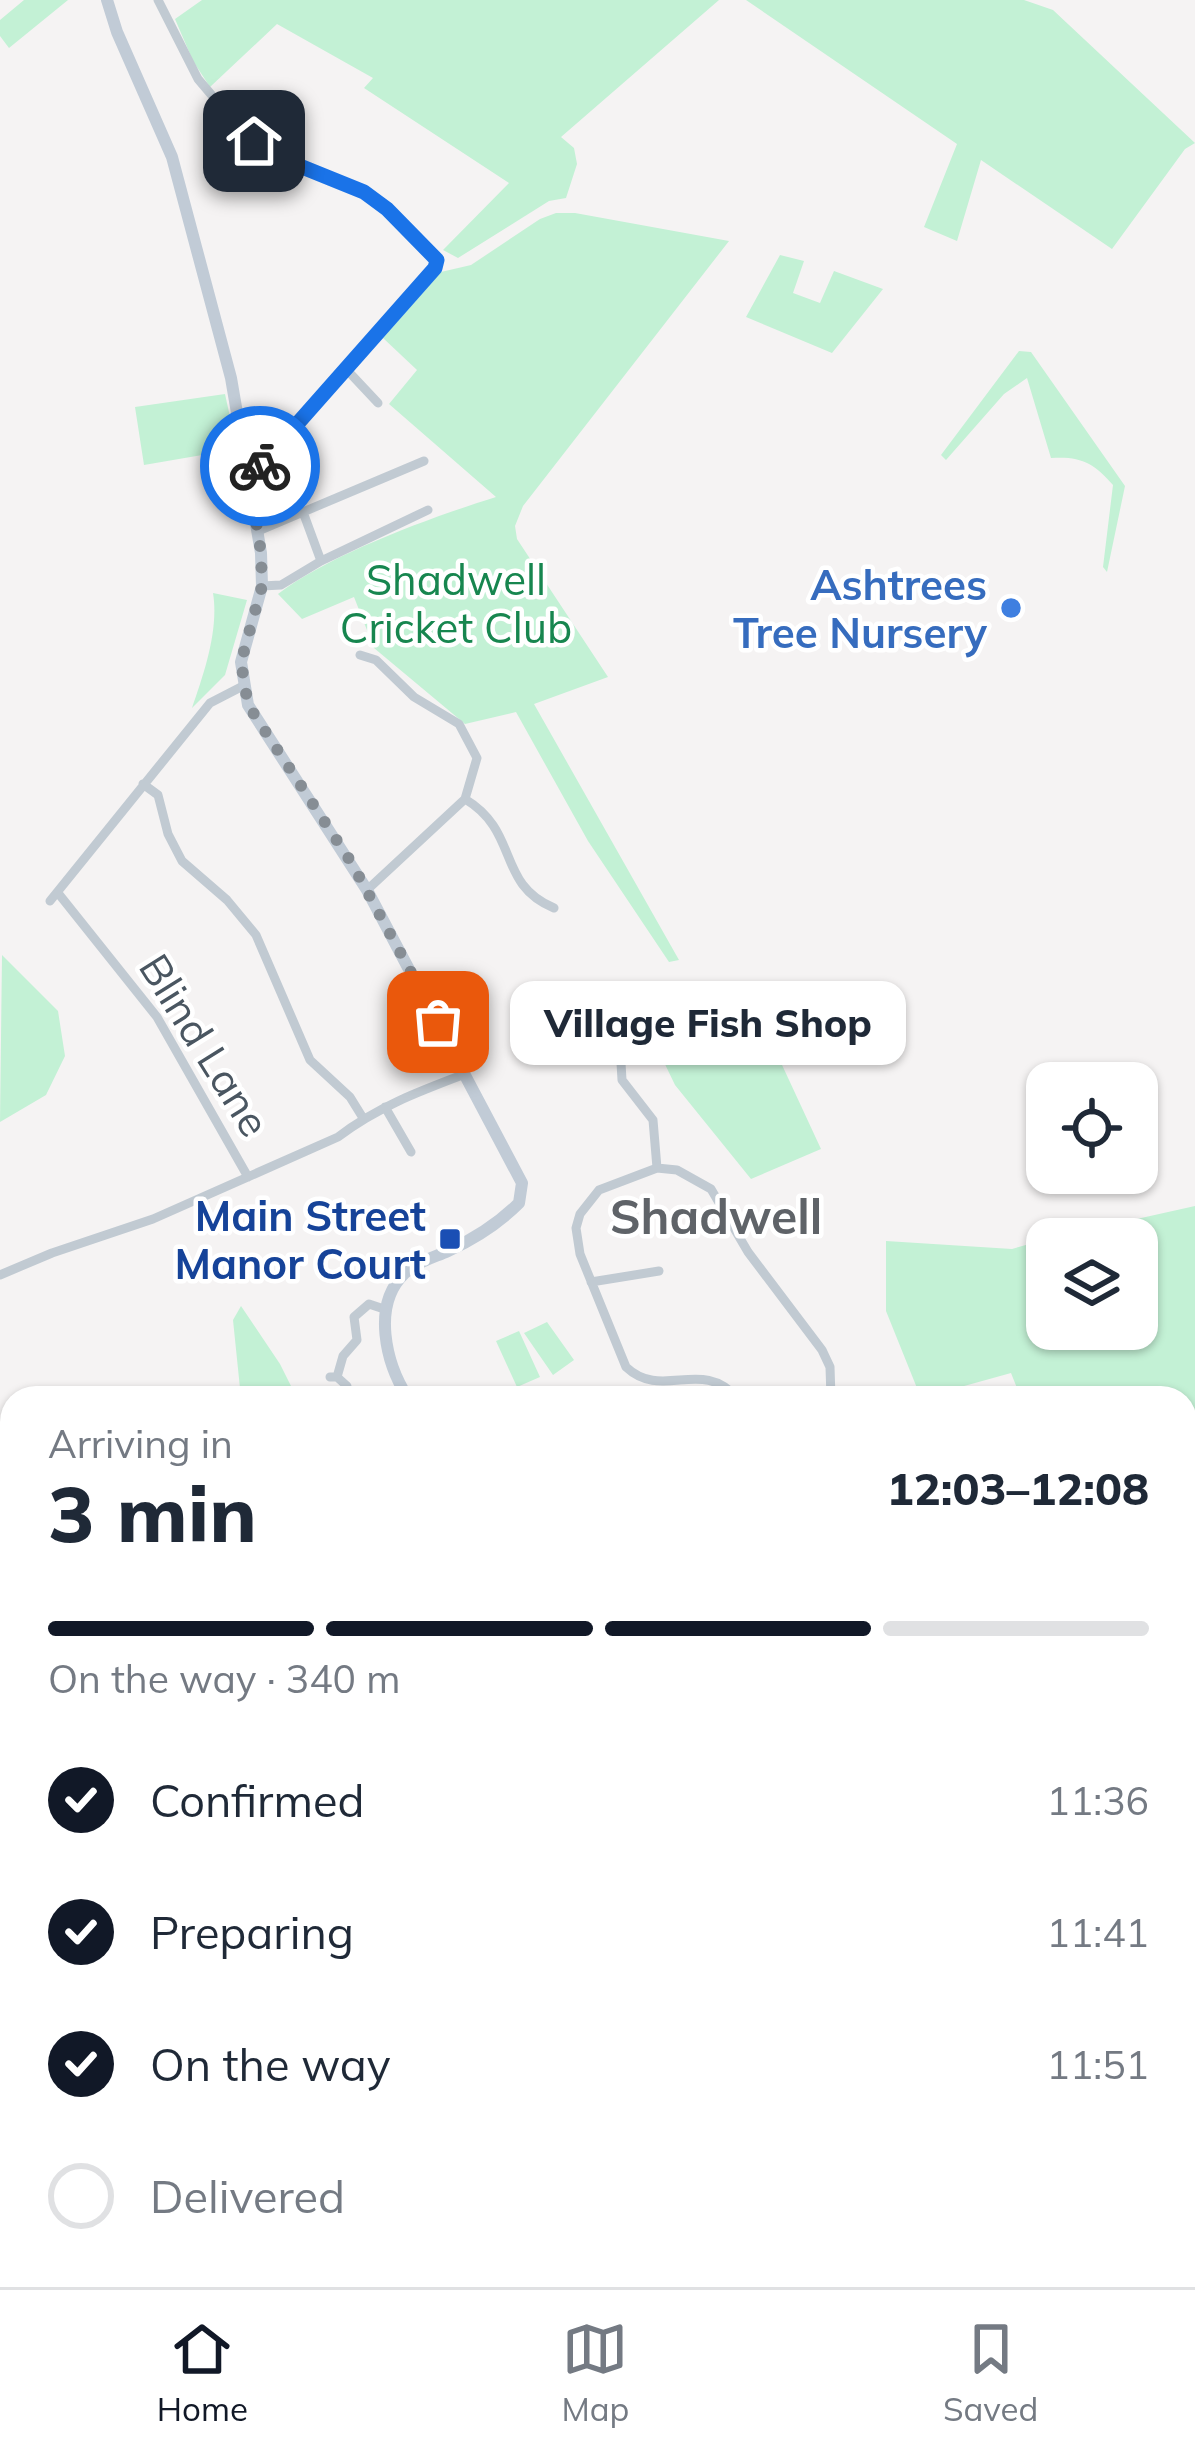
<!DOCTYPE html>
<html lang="en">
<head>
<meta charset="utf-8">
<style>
  body { margin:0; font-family:Mulish,sans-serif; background:#f2f2f3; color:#1f2937; height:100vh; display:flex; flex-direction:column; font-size:45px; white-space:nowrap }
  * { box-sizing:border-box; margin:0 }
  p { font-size:39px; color:#747a83 }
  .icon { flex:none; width:66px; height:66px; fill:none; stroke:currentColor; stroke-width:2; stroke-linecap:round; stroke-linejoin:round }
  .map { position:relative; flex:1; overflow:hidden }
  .sheet { position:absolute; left:0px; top:1386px; width:1197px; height:903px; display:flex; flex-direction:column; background:#fff; border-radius:36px 36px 0 0; box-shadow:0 3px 9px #0004 }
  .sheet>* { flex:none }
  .buttons { position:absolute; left:1026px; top:1062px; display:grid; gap:24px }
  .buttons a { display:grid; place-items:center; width:132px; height:132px; border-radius:24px; background:#fff; box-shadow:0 3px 9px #0004; font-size:60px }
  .pin { position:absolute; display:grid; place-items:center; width:102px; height:102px; color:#fff; margin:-51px; border-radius:24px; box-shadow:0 6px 18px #0006 }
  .courier { position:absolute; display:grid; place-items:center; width:120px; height:120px; margin:-60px; border:9px solid #1a73e8; border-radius:50%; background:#fff; color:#222; box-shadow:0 3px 15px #0007 }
  .bubble { position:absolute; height:84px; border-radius:24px; background:#fff; box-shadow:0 3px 9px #0004; font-size:39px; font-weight:800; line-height:84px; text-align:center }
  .head em { font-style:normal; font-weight:800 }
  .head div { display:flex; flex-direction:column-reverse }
  .head { display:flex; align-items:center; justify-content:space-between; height:204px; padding:0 48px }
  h1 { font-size:78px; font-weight:800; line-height:90px }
  .bar { display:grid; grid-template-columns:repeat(4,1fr); gap:18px 12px; align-content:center; height:144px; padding:0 48px }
  .bar i { height:15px; border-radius:9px; background:#e0e1e3 }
  .bar .on { background:#111827 }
  .bar p { grid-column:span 4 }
  ol { padding:0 48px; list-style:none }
  li { display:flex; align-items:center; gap:36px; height:132px }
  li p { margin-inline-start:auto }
  li .icon { padding:12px; border-radius:50%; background:#111827; color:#fff; stroke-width:4 }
  li:last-child { color:#747a83 }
  li i { width:66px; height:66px; border:6px solid #e0e1e3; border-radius:50% }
  .dock { display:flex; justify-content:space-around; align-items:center; height:168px; border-top:3px solid #e0e1e3; background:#fff; font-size:33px; color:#747a83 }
  .dock a { display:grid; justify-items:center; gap:6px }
  .dock .on { color:#111827 }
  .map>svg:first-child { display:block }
  .green { fill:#c3f1d5 }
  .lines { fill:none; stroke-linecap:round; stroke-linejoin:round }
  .stream { stroke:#90daee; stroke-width:3 }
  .street { stroke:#c1cad2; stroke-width:9 }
  .secondary { stroke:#c1cbd6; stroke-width:12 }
  .done { stroke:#868d94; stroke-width:12; stroke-dasharray:0 21.6 }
  .route { stroke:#1a73e8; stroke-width:15 }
  .shop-dot { fill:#3f7fe0; stroke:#fff; stroke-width:4.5 }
  .transit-dot { fill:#1a4fb4; stroke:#fff; stroke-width:4.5 }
  .labels { text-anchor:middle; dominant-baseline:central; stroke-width:9; stroke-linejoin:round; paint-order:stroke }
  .park-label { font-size:42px; fill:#17864f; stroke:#fff }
  .shop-label { font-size:42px; font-weight:bold; fill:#366cbe; stroke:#fff; text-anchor:end }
  .street-label { font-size:42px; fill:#4a5661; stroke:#fff }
  .transit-label { font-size:42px; font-weight:bold; fill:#164399; stroke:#fff; text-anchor:end }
  .quarter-label { font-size:48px; font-weight:bold; fill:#5f6368; stroke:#fff }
</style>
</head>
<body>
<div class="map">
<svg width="1195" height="2287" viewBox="0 0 1195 2287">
  <rect width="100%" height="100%" fill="#f5f3f3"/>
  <path class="green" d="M24 0H68L9 48 0 36V20Z
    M202 0H719L561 137 574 148 577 164 566 198 549 201 458 258 443 250 509 183 364 88 373 78 277 24 210 87 193 61 175 19Z
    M746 0H1024L1053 10 1195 143 1185 149 1112 249 981 160 957 241 924 227 957 144Z
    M556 213H575L729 241 523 506 515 526 517 539 608 677 534 704 679 960 669 962 588 841 516 712 465 724 374 648 354 597 302 619 278 594C330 554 432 517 496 497L389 404 417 370 383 338 441 272 471 265 540 219Z
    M780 255 804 261 793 293 820 303 834 271 883 289 832 353 746 317Z
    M1019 351 1031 352 1125 486 1107 572 1103 567 1113 485C1094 463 1081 456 1051 458L1027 378 1004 394 946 460 941 455Z
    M225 394 237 449 144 465 135 407Z
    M213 593 247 600 225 675 192 708C204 673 219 630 213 593Z
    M2 955 58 1011 65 1056 46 1095 0 1122Z
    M751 998 821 1149 751 1179 675 1085 662 1058 661 1027 699 1007 718 1027Z
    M1195 1206V1505L1185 1509V1398H1021L1011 1373 921 1398 886 1311V1241L1012 1249 1047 1239V1329H1137V1239H1047Z
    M241 1306 280 1364 297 1398H241L233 1320Z
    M547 1322 574 1360 553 1375 524 1333Z
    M519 1331 540 1377 517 1387 496 1341Z
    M12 2166V2244L4 2240 0 2169 6 2171Z
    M81 2277H190L184 2287H102Z"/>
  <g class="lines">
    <path class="stream" d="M1185 2141 1195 2140
      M410 2277 422 2287
      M930 2287 937 2277"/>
    <path class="street" d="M158 0 198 79 237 125 275 156 364 192 387 209 437 260 435 268 249 474
      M347 370 378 403
      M303 512 321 561
      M258 531 424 461
      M262 586 281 585 321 561 428 510
      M360 655 376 660 414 697 459 724 477 758 465 799 367 890
      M143 784 158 795 168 834 182 861 227 900 256 935 310 1060 350 1097 363 1118
      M465 799C520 832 496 884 554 908
      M58 893 157 1017 248 1177
      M50 901 210 703 243 686
      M618 1011 622 1080 653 1120 657 1168
      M385 1107 411 1152
      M0 1275 52 1253 153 1219 338 1137C377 1107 420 1091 465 1074
      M591 1282 659 1271
      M330 1377H337L347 1386
      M337 1377 343 1356 357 1340 354 1317 369 1304 387 1310
      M737 1398C702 1357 662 1401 626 1367L580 1254 576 1228 580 1214 599 1190 657 1168 677 1170 711 1189 748 1252 822 1350 830 1367 831 1398
      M190 2287 195 2277"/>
    <path class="secondary" d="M107 0 117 32 172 157 231 378 261 553 262 586 241 662 248 705 367 890 522 1183 519 1203C499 1223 474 1239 448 1251 435 1257 416 1262 405 1273 371 1305 386 1364 408 1398
      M1185 2094 1195 2082
      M1185 2163 1195 2167
      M988 2287 993 2277"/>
  </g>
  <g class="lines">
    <path class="done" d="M260 466 249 474 261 553 262 586 241 662 248 705 351 862 438 1022"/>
    <path class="route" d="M254 141 275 156 364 192 387 209 437 260 435 268 260 466"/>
  </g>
  <circle class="shop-dot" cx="1011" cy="608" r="12"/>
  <rect class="transit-dot" x="438" y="1227" width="24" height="24" rx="6"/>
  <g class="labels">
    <g class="park-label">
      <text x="456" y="579">Shadwell<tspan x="456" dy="48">Cricket Club</tspan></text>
    </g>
    <g class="shop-label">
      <text x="987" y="584">Ashtrees<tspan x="987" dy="48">Tree Nursery</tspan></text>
    </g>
    <g class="street-label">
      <text transform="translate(205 1045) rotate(58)">Blind Lane</text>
    </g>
    <g class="transit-label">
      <text x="426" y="1215">Main Street<tspan x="426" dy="48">Manor Court</tspan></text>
    </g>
    <g class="quarter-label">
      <text x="716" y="1216">Shadwell</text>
    </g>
  </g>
</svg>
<div class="buttons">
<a><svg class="icon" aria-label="locate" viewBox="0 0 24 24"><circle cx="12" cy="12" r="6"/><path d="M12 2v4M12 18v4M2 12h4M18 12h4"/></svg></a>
<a><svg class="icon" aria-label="layers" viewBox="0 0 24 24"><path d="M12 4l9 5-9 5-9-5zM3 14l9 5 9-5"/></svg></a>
</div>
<div class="pin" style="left:438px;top:1022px;background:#ea580c"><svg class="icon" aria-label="bag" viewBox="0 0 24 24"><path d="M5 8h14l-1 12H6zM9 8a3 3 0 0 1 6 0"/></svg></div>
<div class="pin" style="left:254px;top:141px;background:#1f2937"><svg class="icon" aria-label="home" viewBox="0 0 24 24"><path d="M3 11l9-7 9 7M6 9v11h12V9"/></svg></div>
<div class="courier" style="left:260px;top:466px"><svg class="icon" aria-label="bike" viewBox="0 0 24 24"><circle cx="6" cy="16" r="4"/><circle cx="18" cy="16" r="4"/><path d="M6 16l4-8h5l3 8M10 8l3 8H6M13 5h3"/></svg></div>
<div class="bubble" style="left:510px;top:981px;width:396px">Village Fish Shop</div>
<section class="sheet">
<div class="head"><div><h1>3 min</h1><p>Arriving in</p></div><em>12:03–12:08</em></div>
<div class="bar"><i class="on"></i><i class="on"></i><i class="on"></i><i></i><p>On the way · 340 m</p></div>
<ol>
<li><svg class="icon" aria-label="check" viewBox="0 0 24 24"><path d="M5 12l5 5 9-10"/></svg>Confirmed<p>11:36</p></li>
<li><svg class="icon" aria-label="check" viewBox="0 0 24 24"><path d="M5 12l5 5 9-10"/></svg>Preparing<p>11:41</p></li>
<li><svg class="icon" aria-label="check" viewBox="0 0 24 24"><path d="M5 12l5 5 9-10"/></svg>On the way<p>11:51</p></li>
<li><i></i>Delivered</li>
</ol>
</section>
</div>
<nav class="dock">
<a class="on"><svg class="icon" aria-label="home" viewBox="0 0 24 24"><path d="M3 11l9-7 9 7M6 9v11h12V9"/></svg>Home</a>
<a><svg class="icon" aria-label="map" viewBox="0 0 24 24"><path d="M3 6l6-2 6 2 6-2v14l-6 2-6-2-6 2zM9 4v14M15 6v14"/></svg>Map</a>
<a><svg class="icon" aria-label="saved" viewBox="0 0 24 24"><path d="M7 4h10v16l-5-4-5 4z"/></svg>Saved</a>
</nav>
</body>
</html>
